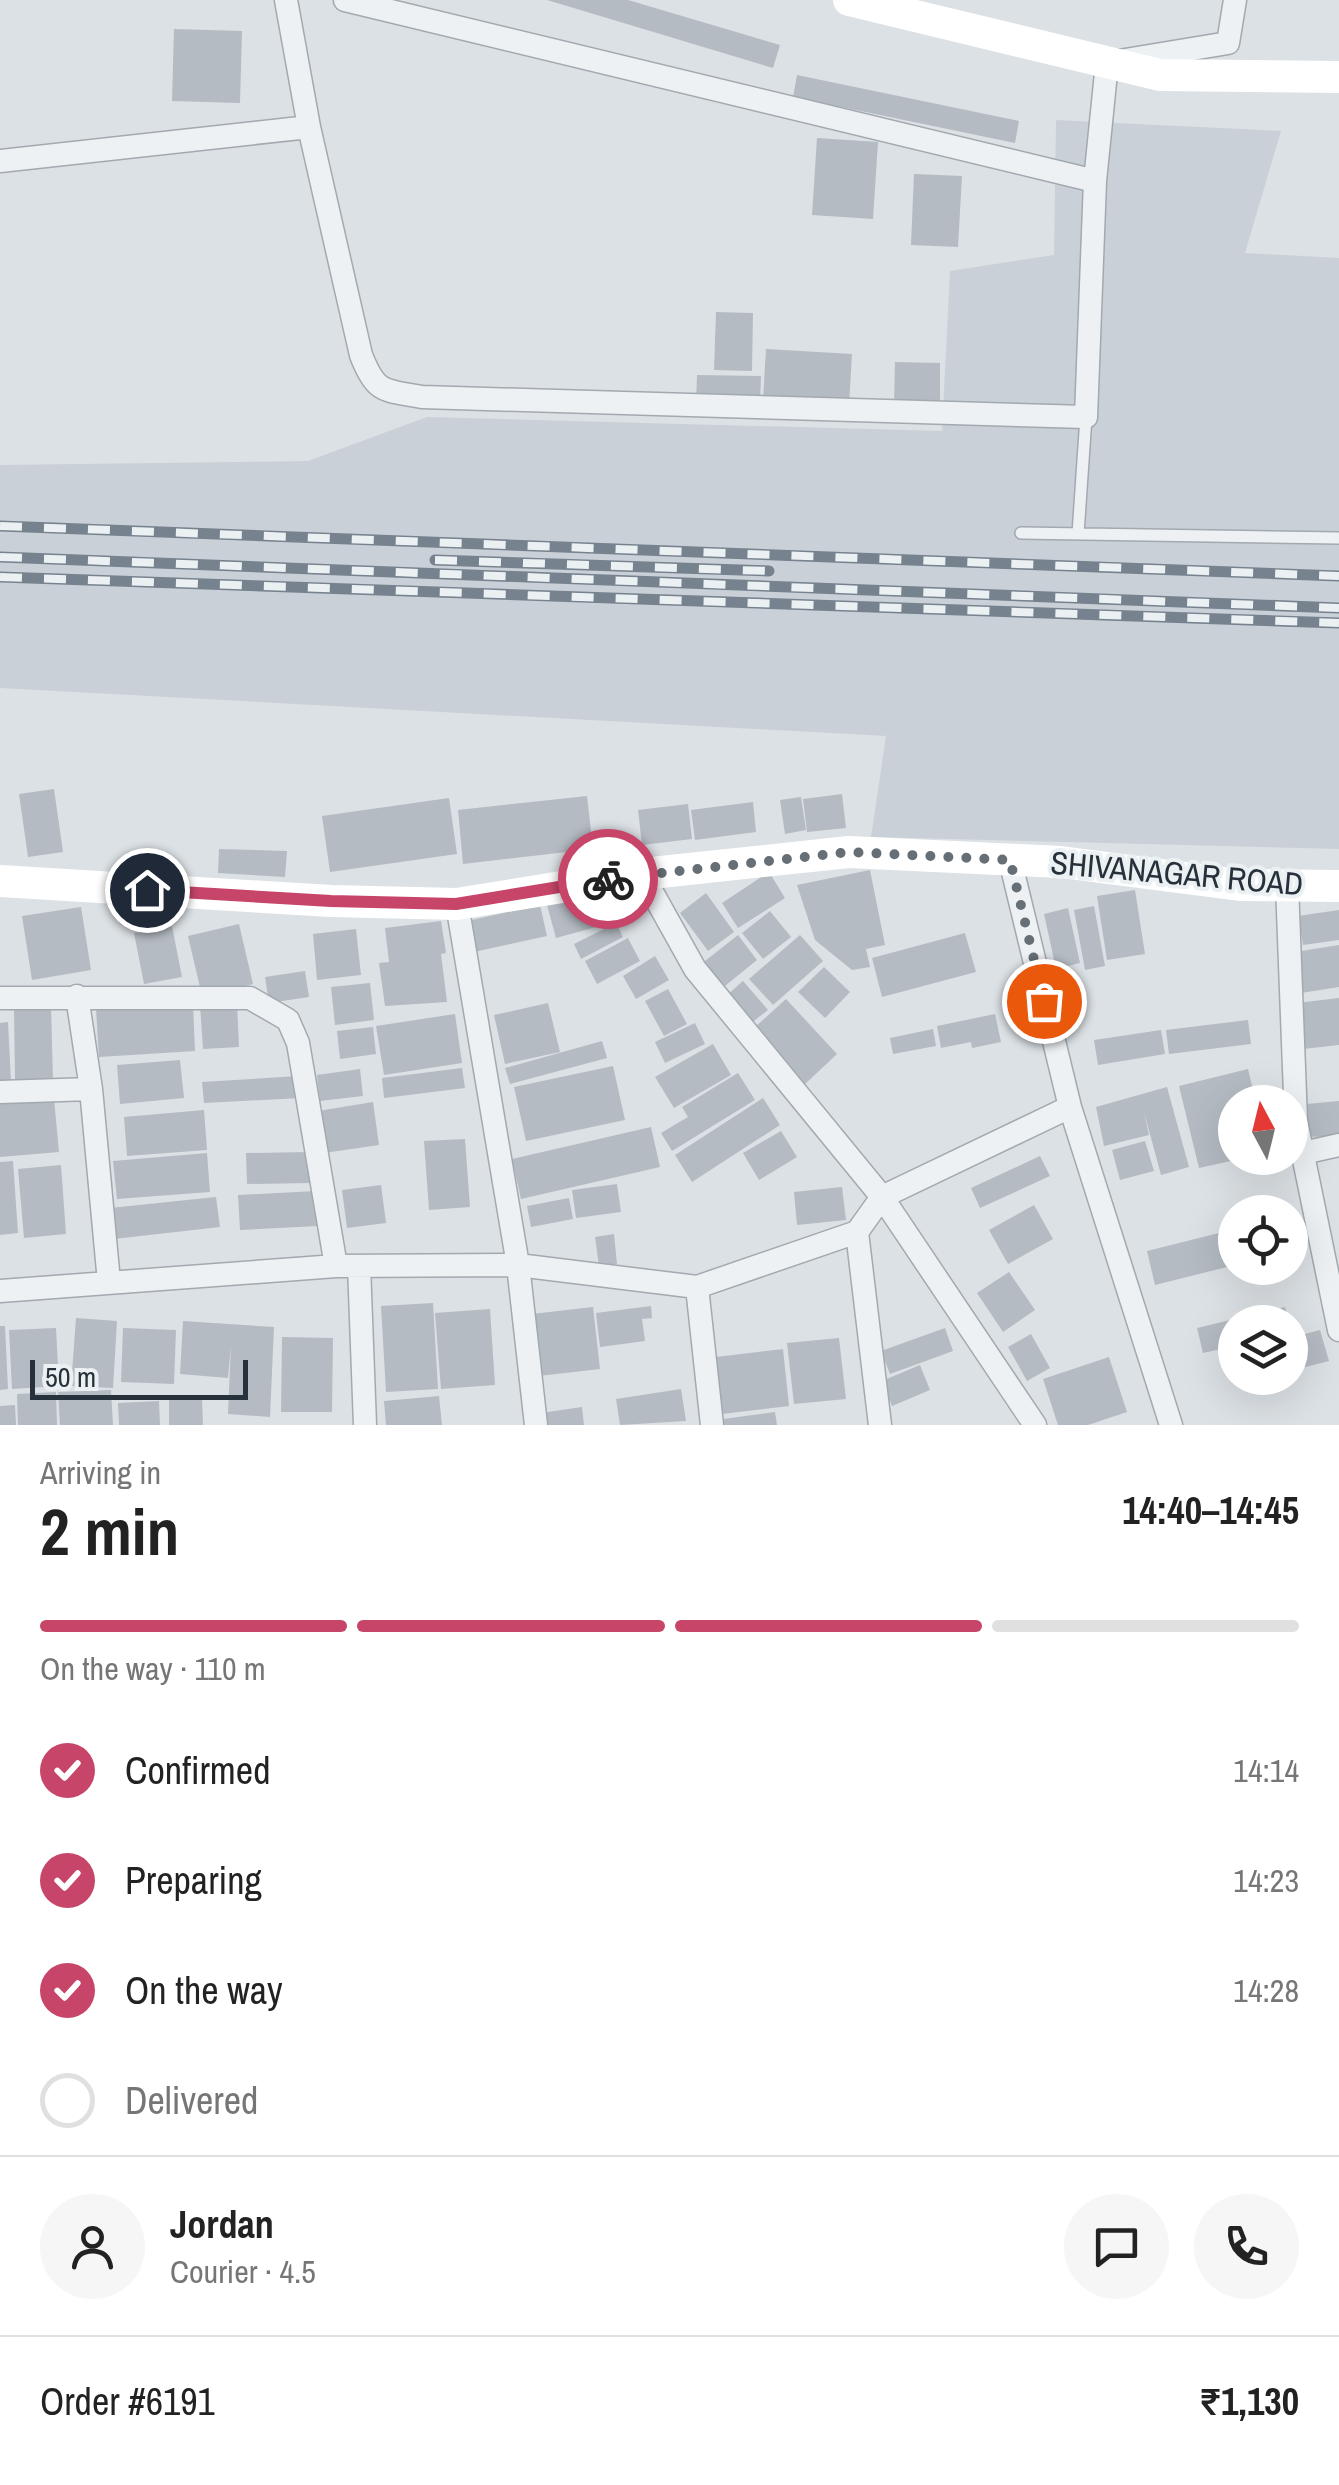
<!DOCTYPE html>
<html lang="en">
<head>
<meta charset="utf-8">
<style>
  body { margin:0; font-family:"Archivo Narrow",sans-serif; background:#f6f6f6; color:#222; height:100vh; display:flex; flex-direction:column; font-size:38px; white-space:nowrap }
  * { box-sizing:border-box; margin:0 }
  p { font-size:32px; color:#767676 }
  .icon { flex:none; width:55px; height:55px; fill:none; stroke:currentColor; stroke-width:2; stroke-linecap:round; stroke-linejoin:round }
  .map { position:relative; height:1425px; overflow:hidden }
  .details { display:flex; flex-direction:column; background:#fff; flex:1 }
  .details>* { flex:none }
  .needle { width:65px; rotate:353deg }
  .controls { position:absolute; left:1218px; top:1085px; display:grid; gap:20px }
  .controls a { display:grid; place-items:center; width:90px; height:90px; border-radius:50%; background:#fff; box-shadow:0 10px 40px #0002; font-size:50px }
  .scale { position:absolute; left:30px; bottom:25px; width:218px; box-sizing:border-box; padding-left:10px; border:5px solid #27313b; border-top:0; font-size:28px; line-height:35px; white-space:nowrap; color:#27313b; -webkit-text-stroke:8px #ebf0f3; paint-order:stroke }
  .pin { position:absolute; display:grid; place-items:center; width:85px; height:85px; color:#fff; margin:-42px; border:5px solid #fff; border-radius:50%; box-shadow:0 2px 10px #0007 }
  .courier { position:absolute; display:grid; place-items:center; width:100px; height:100px; margin:-50px; border:8px solid #c74569; border-radius:50%; background:#fff; color:#222; box-shadow:0 2px 12px #0007 }
  .overview em { font-style:normal; font-weight:700 }
  .overview div { display:flex; flex-direction:column-reverse }
  .overview { display:flex; align-items:center; justify-content:space-between; height:170px; padding:0 40px }
  h1 { font-size:65px; font-weight:700; line-height:75px }
  .bar { display:grid; grid-template-columns:repeat(4,1fr); gap:15px 10px; align-content:center; height:120px; padding:0 40px }
  .bar i { height:12px; border-radius:8px; background:#e0e0e0 }
  .bar .selected { background:#c74569 }
  .bar p { grid-column:span 4 }
  .line { display:flex; align-items:center; gap:25px; padding:0 40px; border-top:2px solid #e0e0e0 }
  .line div { flex:1 }
  .round { display:grid; place-items:center; flex:none; width:105px; height:105px; border-radius:52px; background:#f6f6f6 }
  ol { padding:0 40px; list-style:none }
  li { display:flex; align-items:center; gap:30px; height:110px }
  li p { margin-inline-start:auto }
  li .icon { padding:10px; border-radius:50%; background:#c74569; color:#fff; stroke-width:4 }
  li:last-child { color:#767676 }
  li i { width:55px; height:55px; border:5px solid #e0e0e0; border-radius:50% }
  .map>svg:first-child { display:block }
  .built { fill:#cad0d7 }
  .building { fill:#b4bbc2 }
  .lines { fill:none; stroke-linecap:round; stroke-linejoin:round }
  .lane-casing { stroke:#a2a9af; stroke-width:14 }
  .street-casing { stroke:#a2a9af; stroke-width:25 }
  .lane { stroke:#eef1f4; stroke-width:11 }
  .street { stroke:#eef1f4; stroke-width:22 }
  .secondary { stroke:#fff; stroke-width:32 }
  .rail-casing { stroke:#76828e; stroke-width:11 }
  .rail { stroke:#ebf0f3; stroke-width:8; stroke-dasharray:22; stroke-linecap:butt }
  .done { stroke:#666f76; stroke-width:10; stroke-dasharray:0 18 }
  .route { stroke:#c74569; stroke-width:12 }
  .labels { text-anchor:middle; dominant-baseline:central; stroke-width:8; stroke-linejoin:round; paint-order:stroke }
  .street-label { font-size:32px; fill:#27313b; stroke:#ebf0f3 }
</style>
</head>
<body>
<div class="map">
<svg width="1339" height="1425" viewBox="0 0 1339 1425">
  <rect width="100%" height="100%" fill="#dce1e5"/>
  <path class="built" d="M1056 120 1281 131 1245 253 1339 258V849L871 837 886 736 0 688V465L308 461 427 417 942 431 950 271 1054 255Z"/>
  <path class="building" d="M547 0H628L780 45 773 68Z
    M174 29 242 31 240 103 172 101Z
    M797 75 1019 121 1015 143 793 97Z
    M817 138 878 142 873 219 812 215Z
    M914 174 962 176 958 247 911 245Z
    M716 312 753 313 752 371 714 370Z
    M766 349 852 354 849 405 763 400Z
    M895 362 940 363V406H894Z
    M697 375 761 376 760 405 696 403Z
    M54 789 63 852 28 857 19 794Z
    M842 794 846 828 807 832 803 799Z
    M587 796 593 849 463 864 458 810Z
    M801 797 806 830 785 834 780 800Z
    M449 798 457 854 330 872 322 816Z
    M753 802 756 832 695 840 691 810Z
    M688 804 692 839 642 845 638 810Z
    M219 849 287 851 285 877 218 873Z
    M870 870 885 945 866 949 870 967 852 970 815 940 797 885Z
    M769 872 785 898 738 928 722 903Z
    M1135 890 1145 954 1107 960 1097 896Z
    M606 891 614 922 556 938 547 905Z
    M706 893 734 932 708 951 680 913Z
    M540 905 547 936 474 952 467 921Z
    M1094 906 1105 966 1085 970 1074 910Z
    M81 907 91 970 32 980 22 916Z
    M1068 908 1080 963 1056 969 1044 914Z
    M1339 910V940L1303 945 1298 916Z
    M770 911 791 937 763 959 742 933Z
    M441 921 446 953 441 954 447 1002 385 1006 379 963 389 962 385 928Z
    M616 923 623 937 581 959 574 944Z
    M239 924 253 984 202 996 188 936Z
    M172 926 182 977 144 984 134 933Z
    M356 929 361 975 317 980 313 934Z
    M965 933 976 972 882 997 872 958Z
    M738 935 757 960 720 990 700 965Z
    M800 935 823 961 773 1005 749 979Z
    M628 938 640 961 597 984 585 961Z
    M1339 945V987L1301 993 1295 952Z
    M655 956 669 980 636 999 623 976Z
    M824 967 850 992 825 1018 798 992Z
    M305 971 309 997 269 1003 265 977Z
    M743 981 768 1010 750 1024 726 996Z
    M370 983 374 1020 335 1025 331 987Z
    M668 989 687 1024 664 1036 645 1001Z
    M1339 998V1045L1303 1049 1297 1003Z
    M786 999 837 1054 804 1085 753 1029Z
    M237 1003 239 1047 203 1049 200 1005Z
    M548 1003 560 1052 505 1064 494 1015Z
    M193 1004 195 1051 99 1057 96 1009Z
    M51 1006 53 1080H15L14 1007Z
    M455 1014 462 1063 384 1075 376 1026Z
    M995 1014 1001 1042 972 1048 971 1042 941 1048 937 1026Z
    M1248 1020 1251 1044 1169 1054 1166 1030Z
    M8 1022 11 1082 0 1083V1023Z
    M695 1023 705 1044 665 1063 655 1042Z
    M373 1027 376 1054 340 1059 337 1031Z
    M933 1029 936 1046 893 1054 890 1038Z
    M1161 1030 1165 1054 1098 1065 1094 1040Z
    M602 1041 607 1058 510 1084 505 1068Z
    M713 1044 731 1075 674 1108 655 1077Z
    M180 1060 184 1098 120 1104 117 1065Z
    M613 1066 625 1120 526 1141 514 1087Z
    M462 1068 465 1088 384 1098 382 1078Z
    M360 1069 363 1096 320 1101 317 1075Z
    M1248 1069 1256 1102H1235V1160L1199 1168 1179 1086Z
    M738 1073 755 1100 672 1151 661 1133 688 1117 682 1107Z
    M298 1076 300 1098 204 1103 202 1082Z
    M1167 1087 1189 1167 1161 1175 1144 1112 1149 1135 1104 1146 1096 1107Z
    M763 1098 780 1125 692 1182 675 1155Z
    M54 1099 59 1152 0 1157V1103Z
    M1339 1101V1136L1306 1137V1104Z
    M373 1102 379 1145 324 1153 318 1111Z
    M204 1110 207 1150 127 1156 124 1117Z
    M651 1127 660 1167 521 1199 512 1159Z
    M781 1131 797 1157 759 1180 743 1153Z
    M465 1139 470 1207 429 1210 424 1141Z
    M1145 1141 1154 1171 1120 1180 1112 1150Z
    M310 1152 311 1183 247 1184 246 1153Z
    M207 1153 210 1192 117 1199 113 1161Z
    M1040 1156 1050 1176 980 1208 971 1188Z
    M13 1161 18 1233 0 1235V1162Z
    M61 1165 66 1234 24 1238 18 1169Z
    M617 1184 621 1212 576 1218 572 1190Z
    M381 1185 386 1223 347 1228 342 1190Z
    M842 1187 846 1220 797 1225 794 1192Z
    M316 1191 318 1226 240 1230 238 1195Z
    M216 1197 220 1227 114 1239 110 1208Z
    M569 1198 573 1219 531 1227 527 1206Z
    M1034 1205 1053 1239 1008 1264 989 1230Z
    M1235 1229V1265L1155 1285 1147 1251Z
    M614 1234 617 1264 599 1266 595 1237Z
    M1009 1272 1035 1310 1003 1332 977 1293Z
    M433 1303 438 1389 386 1392 381 1306Z
    M651 1306 652 1318 642 1319 645 1341 600 1347 596 1313Z
    M593 1307 600 1369 539 1376 532 1314Z
    M1285 1307 1289 1322H1235V1346L1203 1353 1197 1328Z
    M490 1309 495 1385 441 1389 435 1313Z
    M76 1318 117 1321 113 1388 71 1386Z
    M183 1321 274 1327 270 1417 228 1414 231 1345 228 1378 180 1374Z
    M0 1326H5L8 1389 0 1390Z
    M56 1328 59 1386 12 1389 9 1330Z
    M123 1328 176 1330 174 1384 121 1382Z
    M945 1328 953 1351 890 1374 881 1351Z
    M1320 1330 1329 1361 1290 1371V1338Z
    M1031 1334 1050 1368 1027 1381 1008 1347Z
    M282 1337 333 1338 332 1412H281Z
    M839 1338 846 1399 794 1404 787 1343Z
    M783 1349 789 1406 722 1414 716 1357Z
    M1109 1357 1127 1412 1088 1425H1058L1043 1379Z
    M920 1365 930 1390 892 1406 882 1381Z
    M681 1389 686 1421 620 1425 616 1399Z
    M111 1390 113 1425H60L58 1392Z
    M56 1392 57 1425H18L17 1394Z
    M439 1396 442 1425H386L384 1401Z
    M202 1398 203 1425H169V1399Z
    M159 1401 160 1425H119L118 1403Z
    M15 1405 16 1425H0V1406Z
    M582 1407 584 1425H543L541 1413Z
    M775 1412 777 1425H716V1420Z"/>
  <g class="lines">
    <defs>
      <path id="lane" d="M1021 533 1339 538
        M1078 534 1086 417"/>
      <path id="street" d="M286 0 309 127 361 355C376 394 384 390 422 397L1086 417 1095 181 1107 63 1228 43 1235 0
        M345 0 1095 181
        M0 161 309 127
        M1010 860 1070 1107 1171 1425
        M642 874 695 969 882 1197 1035 1425
        M1287 885 1296 1121 1339 1330
        M457 904 518 1265 536 1425
        M77 996 91 1089 109 1282
        M0 998H250L288 1020 298 1043 336 1266
        M0 1092 91 1089
        M1303 1153 1339 1145
        M857 1232 880 1425
        M359 1266 365 1425
        M697 1287 712 1425
        M0 1291 336 1266 518 1265 697 1287 857 1232 882 1197 1070 1107"/>
    </defs>
    <use href="#lane" class="lane-casing"/>
    <use href="#street" class="street-casing"/>
    <use href="#lane" class="lane"/>
    <use href="#street" class="street"/>
    <path class="secondary" d="M849 0 1160 75 1339 77
      M0 881 331 901 457 904 642 874 849 852 1061 862 1240 885 1339 886"/>
    <defs>
      <path id="rail" d="M0 526 1339 576
        M0 557 1339 608
        M435 560 769 571
        M0 577 1339 623"/>
    </defs>
    <use href="#rail" class="rail-casing"/>
    <use href="#rail" class="rail"/>
  </g>
  <g class="lines">
    <path class="done" d="M608 879 849 852 1010 860 1044 1001"/>
    <path class="route" d="M147 890 331 901 456 904 608 879"/>
  </g>
  <g class="labels">
    <g class="street-label">
      <text transform="translate(1177 873) rotate(5)">SHIVANAGAR ROAD</text>
    </g>
  </g>
</svg>
<div class="controls">
<a><svg class="needle" viewBox="-14 -14 28 28"><path d="M0-13l5 13h-10z" fill="#e53935"/><path d="M0 13l5-13h-10z" fill="#767676"/></svg></a>
<a><svg class="icon" aria-label="locate" viewBox="0 0 24 24"><circle cx="12" cy="12" r="6"/><path d="M12 2v4M12 18v4M2 12h4M18 12h4"/></svg></a>
<a><svg class="icon" aria-label="layers" viewBox="0 0 24 24"><path d="M12 4l9 5-9 5-9-5zM3 14l9 5 9-5"/></svg></a>
</div>
<div class="scale">50 m</div>
<div class="pin" style="left:1044px;top:1001px;background:#ea580c"><svg class="icon" aria-label="bag" viewBox="0 0 24 24"><path d="M5 8h14l-1 12H6zM9 8a3 3 0 0 1 6 0"/></svg></div>
<div class="pin" style="left:147px;top:890px;background:#1f2937"><svg class="icon" aria-label="home" viewBox="0 0 24 24"><path d="M3 11l9-7 9 7M6 9v11h12V9"/></svg></div>
<div class="courier" style="left:608px;top:879px"><svg class="icon" aria-label="bike" viewBox="0 0 24 24"><circle cx="6" cy="16" r="4"/><circle cx="18" cy="16" r="4"/><path d="M6 16l4-8h5l3 8M10 8l3 8H6M13 5h3"/></svg></div>
</div>
<section class="details">
<div class="overview"><div><h1>2 min</h1><p>Arriving in</p></div><em>14:40–14:45</em></div>
<div class="bar"><i class="selected"></i><i class="selected"></i><i class="selected"></i><i></i><p>On the way · 110 m</p></div>
<ol>
<li><svg class="icon" aria-label="check" viewBox="0 0 24 24"><path d="M5 12l5 5 9-10"/></svg>Confirmed<p>14:14</p></li>
<li><svg class="icon" aria-label="check" viewBox="0 0 24 24"><path d="M5 12l5 5 9-10"/></svg>Preparing<p>14:23</p></li>
<li><svg class="icon" aria-label="check" viewBox="0 0 24 24"><path d="M5 12l5 5 9-10"/></svg>On the way<p>14:28</p></li>
<li><i></i>Delivered</li>
</ol>
<div class="line" style="height:180px"><a class="round"><svg class="icon" aria-label="person" viewBox="0 0 24 24"><circle cx="12" cy="8" r="4"/><path d="M4 21q1-7 8-7t8 7"/></svg></a><div><b>Jordan</b><p>Courier · 4.5</p></div><a class="round"><svg class="icon" aria-label="chat" viewBox="0 0 24 24"><path d="M4 5h16v11H9l-5 4z"/></svg></a><a class="round"><svg class="icon" aria-label="phone" viewBox="0 0 24 24"><path d="M5 4h4l2 5-3 2q2 4 5 5l2-3 5 2v4C11 20 4 13 5 4z"/></svg></a></div>
<div class="line" style="height:130px"><div>Order #6191</div><b>₹1,130</b></div>
</section>
</body>
</html>
